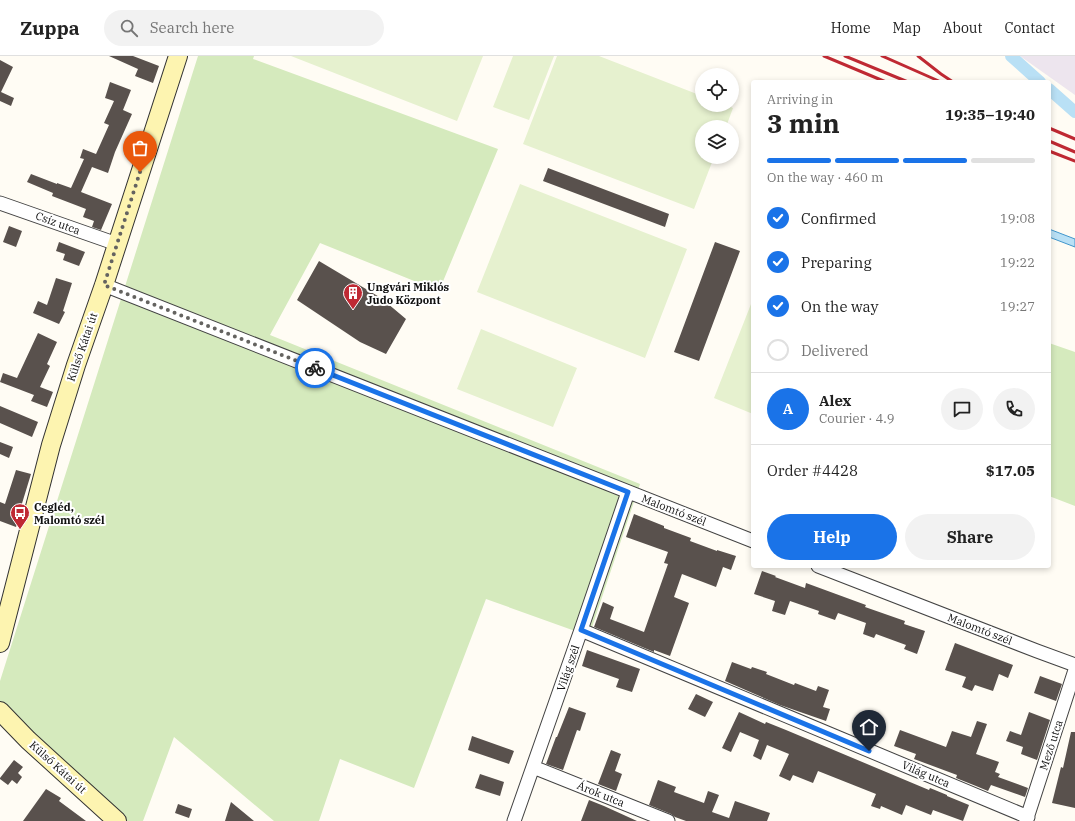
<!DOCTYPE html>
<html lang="en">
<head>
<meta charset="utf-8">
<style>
  body { margin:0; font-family:"IBM Plex Serif",serif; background:#f2f2f2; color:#222; height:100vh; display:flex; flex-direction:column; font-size:15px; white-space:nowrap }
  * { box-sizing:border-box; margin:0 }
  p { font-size:13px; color:#767676 }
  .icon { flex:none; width:22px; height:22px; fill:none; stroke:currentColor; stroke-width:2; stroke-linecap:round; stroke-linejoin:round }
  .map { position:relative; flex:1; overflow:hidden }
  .sheet { position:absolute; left:751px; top:24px; width:300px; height:488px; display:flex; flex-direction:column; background:#fff; border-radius:4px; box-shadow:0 2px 6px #0003 }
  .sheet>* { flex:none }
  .fabs { position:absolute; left:695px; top:12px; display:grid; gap:8px }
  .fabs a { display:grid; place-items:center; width:44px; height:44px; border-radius:50%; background:#fff; box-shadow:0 2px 6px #0003; font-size:20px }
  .pin { position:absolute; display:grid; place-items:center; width:34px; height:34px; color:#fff; margin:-41px -17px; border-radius:50% 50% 50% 0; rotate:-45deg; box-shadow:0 0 4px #0007 }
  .pin .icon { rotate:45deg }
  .courier { position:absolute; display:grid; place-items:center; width:40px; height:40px; margin:-20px; border:3px solid #1a73e8; border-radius:50%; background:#fff; color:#222; box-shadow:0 1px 5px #0007 }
  .overview em { font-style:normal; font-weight:700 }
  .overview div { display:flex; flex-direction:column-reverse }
  .overview { display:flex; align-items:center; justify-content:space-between; height:68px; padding:0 16px }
  h1 { font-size:26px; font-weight:700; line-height:30px }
  .bar { display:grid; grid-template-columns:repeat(4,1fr); gap:6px 4px; align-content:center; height:48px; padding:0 16px }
  .bar i { height:5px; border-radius:3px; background:#e0e0e0 }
  .bar .selected { background:#1a73e8 }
  .bar p { grid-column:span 4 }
  .line { display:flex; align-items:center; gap:10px; padding:0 16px; border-top:1px solid #e0e0e0 }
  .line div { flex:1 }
  .round { display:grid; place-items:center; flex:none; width:42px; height:42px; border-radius:21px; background:#f2f2f2 }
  ol { padding:0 16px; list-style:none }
  li { display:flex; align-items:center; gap:12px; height:44px }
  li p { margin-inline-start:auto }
  li .icon { padding:4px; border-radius:50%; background:#1a73e8; color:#fff; stroke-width:4 }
  li:last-child { color:#767676 }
  li i { width:22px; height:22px; border:2px solid #e0e0e0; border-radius:50% }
  .action { display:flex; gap:8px; margin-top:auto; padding:8px 16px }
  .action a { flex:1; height:46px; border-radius:24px; background:#1a73e8; color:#fff; font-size:16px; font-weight:700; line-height:46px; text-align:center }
  .action a+a { background:#f2f2f2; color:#222 }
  header { display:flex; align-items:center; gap:24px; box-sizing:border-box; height:56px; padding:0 20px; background:#fff; border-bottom:1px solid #e0e0e0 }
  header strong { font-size:19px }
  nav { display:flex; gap:22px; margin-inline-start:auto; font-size:14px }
  .search { width:280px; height:36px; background:#f2f2f2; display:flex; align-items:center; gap:10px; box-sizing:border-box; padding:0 14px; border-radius:22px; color:#767676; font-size:15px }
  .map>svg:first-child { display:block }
  .industrial { fill:#ede5ee }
  .green { fill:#d5eabd }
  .pitch { fill:#e6f1cf }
  .water { fill:#b9e0f5; stroke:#4196cc }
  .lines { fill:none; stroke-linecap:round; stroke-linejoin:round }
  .canal { stroke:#b9e0f5; stroke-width:12 }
  .building { fill:#59514d }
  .street-casing { stroke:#434343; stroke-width:15 }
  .secondary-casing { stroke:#323232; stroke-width:20 }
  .street { stroke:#fff; stroke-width:13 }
  .secondary { stroke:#fdf4b0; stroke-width:18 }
  .rail { stroke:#bf2933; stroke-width:3 }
  .done { stroke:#646360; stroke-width:4; stroke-dasharray:0 7.2 }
  .route { stroke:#1a73e8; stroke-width:5 }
  .labels { text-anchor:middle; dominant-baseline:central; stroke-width:4; stroke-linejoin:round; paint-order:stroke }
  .street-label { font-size:11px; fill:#101010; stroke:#fff }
  .poi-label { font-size:11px; font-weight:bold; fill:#101010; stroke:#fff; text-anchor:start }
</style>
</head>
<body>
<header>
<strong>Zuppa</strong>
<div class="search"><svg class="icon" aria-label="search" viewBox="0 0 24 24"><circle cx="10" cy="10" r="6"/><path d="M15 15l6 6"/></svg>Search here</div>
<nav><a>Home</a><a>Map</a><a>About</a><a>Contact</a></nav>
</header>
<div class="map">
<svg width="1075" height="765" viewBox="0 0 1075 765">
  <rect width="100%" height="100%" fill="#fffcf4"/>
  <path class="industrial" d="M1020 0H1075V39Z"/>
  <path class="green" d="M198 0H254L253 3 498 93 439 235 320 187 270 279 640 428 589 580 486 543 414 732 340 703 319 765H274L174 681 143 765H107L0 661V625Z
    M1049 287 1075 296V450L1049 440Z"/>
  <path class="pitch" d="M291 0H483L457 65Z
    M513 0H554L529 64 493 51Z
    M557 0H599L702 40V49H726L733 52 726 71H702V101H714L694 153 523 88Z
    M520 128 687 193 645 302 477 236Z
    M753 243V358L714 342Z
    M481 273 577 312 553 371 457 333Z"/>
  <path class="water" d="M1049 173 1075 183V191L1049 181Z"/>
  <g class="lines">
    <path class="canal" d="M1011 0 1040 26
      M1049 33 1075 56"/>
  </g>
  <path class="building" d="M109 0H133L159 10 153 27 135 20 138 13Z
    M0 4 13 11 1 36 14 42 11 50 0 45Z
    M110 26 131 34 123 54 132 58 115 96 108 117 92 111 81 136 112 148 101 174 92 171 94 165 83 161 86 153 52 140 53 137 27 126 31 118 57 128V127L71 132 84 103 80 102 83 93 96 98 109 69 104 67 114 45 105 42Z
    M548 112 669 158 665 171 543 125Z
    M9 170 22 175 16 191 3 186Z
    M59 186 85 196 79 210 63 204 65 198 56 195Z
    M715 186 740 195 699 305 674 296Z
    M319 205 381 242 406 263 386 298 360 286 297 244Z
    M56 222 72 227 63 255 65 256 59 268 33 257 38 245 47 249Z
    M38 277 57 286 47 308 50 310 40 331 53 336 47 351 31 345 34 339 0 326 3 317 17 322Z
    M0 350 38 366 32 381 0 367Z
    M0 386 13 391 9 402 0 398Z
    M16 414 31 418 20 454H22L16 471 0 465V446L5 448Z
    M634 458 664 470V472L691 482 690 485 717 495V494L736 500 731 514 723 511 716 531 682 518 674 541 689 547 670 600 654 594V596L594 571 603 546 614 551 610 563 644 576 668 508 664 507 668 496 626 481Z
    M762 515 776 520 775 521 805 532 806 527 866 549 865 551 905 565 904 568 925 575 917 598 904 593 906 589 876 578 874 582 863 578 866 567 838 557 835 564 818 558 819 555 790 545 785 559 772 555 775 545 754 538Z
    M955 587 1013 609 1008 622 999 618 993 635 975 629 972 635 962 631 966 621 945 614Z
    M587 594 640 613 632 636 616 631 619 623 582 610Z
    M732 606 751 613 752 611 767 616 766 618 794 629 795 627 816 635 818 630 829 634 823 651 830 653 826 665 780 649 725 625Z
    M1040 620 1062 628 1056 645 1034 637Z
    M696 638 713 646 705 661 688 653Z
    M569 651 586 657 580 675 577 674 563 714 546 708 556 681H557Z
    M739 656 765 668 766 666 786 674 929 734 930 732 947 739V740L969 749 963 765 933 754 931 759 906 749 902 759 881 750 880 753 871 750 876 738 818 715 813 727 793 719 790 725 779 720 789 698 767 689 761 704 753 700 759 684 740 676 731 696 722 692Z
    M1029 656 1050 664 1037 704 1021 698 1023 691 1006 685 1010 675 1021 679Z
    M977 665 987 668 976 698 999 706 995 716 1000 718 998 721 1028 732 1025 741 991 729 988 735 976 730 956 722 957 719 914 703 916 698 894 690 900 674 946 691 952 675 971 681Z
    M1071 676H1075V752L1052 747 1061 711 1063 712Z
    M472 680 514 695 509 708 468 694Z
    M611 694 621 698 615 715 622 718 616 735 598 728Z
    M14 704 23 711 18 717 22 721 17 728 12 724 8 729 0 723V722Z
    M480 718 504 726 500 740 475 732Z
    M658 724 676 731 674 736 704 747 708 735 719 739 712 756 729 762 735 745 770 757 767 765H686L675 761 671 758 649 749Z
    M46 733 61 742 59 745 86 765H23Z
    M589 744 604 750 637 765H581Z
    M231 746 254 765H225Z
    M178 748 192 753 189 762 175 757Z"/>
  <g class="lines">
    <defs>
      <path id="street" d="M0 147 117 188
        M104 229 753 485
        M818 510 1037 595 1075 609
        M581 574 1028 761
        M533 711 668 765
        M514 765 581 574 628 436
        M1026 765 1075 614"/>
      <path id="secondary" d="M0 587 51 389 76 309 104 229 178 0
        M0 655 28 684 117 765"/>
    </defs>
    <use href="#street" class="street-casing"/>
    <use href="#secondary" class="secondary-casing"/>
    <use href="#street" class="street"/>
    <use href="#secondary" class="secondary"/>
    <path class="rail" d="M824 0 886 26
      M845 0 908 26
      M882 0 941 26
      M918 0 941 18 953 26
      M1049 72 1075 83
      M1049 85 1075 96
      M1049 95 1075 105"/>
  </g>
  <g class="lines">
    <path class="done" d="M140 116 104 229 315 312"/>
    <path class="route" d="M315 312 628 436 581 574 869 695"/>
  </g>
  <defs>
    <symbol id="building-pin" viewBox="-11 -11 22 30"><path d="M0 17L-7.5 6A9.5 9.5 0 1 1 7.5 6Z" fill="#bf2933" stroke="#fff"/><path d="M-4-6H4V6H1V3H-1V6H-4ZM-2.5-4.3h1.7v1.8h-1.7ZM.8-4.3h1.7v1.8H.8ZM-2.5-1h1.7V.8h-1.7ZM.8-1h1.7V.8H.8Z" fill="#fff"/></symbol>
    <symbol id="bus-pin" viewBox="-11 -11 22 30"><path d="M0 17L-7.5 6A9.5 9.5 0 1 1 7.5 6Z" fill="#bf2933" stroke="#fff"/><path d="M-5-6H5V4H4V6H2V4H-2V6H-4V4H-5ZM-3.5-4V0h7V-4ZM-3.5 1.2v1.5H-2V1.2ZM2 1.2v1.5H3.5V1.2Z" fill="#fff"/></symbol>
  </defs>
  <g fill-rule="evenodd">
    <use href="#building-pin" x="342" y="226" width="22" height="30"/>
    <use href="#bus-pin" x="9" y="446" width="22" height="30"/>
  </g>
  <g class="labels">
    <g class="street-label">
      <text transform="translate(58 167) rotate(20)">Csíz utca</text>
      <text transform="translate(82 291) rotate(-71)">Külső Kátai út</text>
      <text transform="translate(674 454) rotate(21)">Malomtó szél</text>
      <text transform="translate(980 573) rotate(21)">Malomtó szél</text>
      <text transform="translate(568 612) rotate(-71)">Világ szél</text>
      <text transform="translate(1051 689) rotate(-72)">Mező utca</text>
      <text transform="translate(58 711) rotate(42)">Külső Kátai út</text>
      <text transform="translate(926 718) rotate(23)">Világ utca</text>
      <text transform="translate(601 738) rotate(22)">Árok utca</text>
    </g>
    <g class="poi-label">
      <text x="367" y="231">Ungvári Miklós<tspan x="367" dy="13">Judo Központ</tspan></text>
      <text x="34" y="451">Cegléd,<tspan x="34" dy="13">Malomtó szél</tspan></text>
    </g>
  </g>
</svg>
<div class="fabs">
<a><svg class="icon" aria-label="locate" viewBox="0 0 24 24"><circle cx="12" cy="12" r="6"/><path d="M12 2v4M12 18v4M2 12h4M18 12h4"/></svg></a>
<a><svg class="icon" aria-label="layers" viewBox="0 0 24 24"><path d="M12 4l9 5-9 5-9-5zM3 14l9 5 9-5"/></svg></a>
</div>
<div class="pin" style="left:140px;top:116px;background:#ea580c"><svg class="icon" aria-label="bag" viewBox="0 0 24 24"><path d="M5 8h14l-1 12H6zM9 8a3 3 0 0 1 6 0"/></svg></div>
<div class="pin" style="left:869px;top:695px;background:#1f2937"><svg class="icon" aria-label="home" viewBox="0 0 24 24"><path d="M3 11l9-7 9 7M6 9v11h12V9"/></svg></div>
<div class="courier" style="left:315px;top:312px"><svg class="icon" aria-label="bike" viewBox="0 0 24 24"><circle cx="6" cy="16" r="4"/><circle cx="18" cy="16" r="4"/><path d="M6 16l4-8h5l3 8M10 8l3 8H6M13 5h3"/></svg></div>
<section class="sheet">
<div class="overview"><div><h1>3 min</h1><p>Arriving in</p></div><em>19:35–19:40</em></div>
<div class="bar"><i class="selected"></i><i class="selected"></i><i class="selected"></i><i></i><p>On the way · 460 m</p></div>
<ol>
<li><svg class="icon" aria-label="check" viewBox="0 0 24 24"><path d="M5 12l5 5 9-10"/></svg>Confirmed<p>19:08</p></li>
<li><svg class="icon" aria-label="check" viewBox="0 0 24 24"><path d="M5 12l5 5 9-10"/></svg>Preparing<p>19:22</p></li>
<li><svg class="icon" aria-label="check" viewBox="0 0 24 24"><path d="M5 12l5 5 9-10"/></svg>On the way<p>19:27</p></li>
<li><i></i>Delivered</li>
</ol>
<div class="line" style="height:72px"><b class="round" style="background:#1a73e8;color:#fff">A</b><div><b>Alex</b><p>Courier · 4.9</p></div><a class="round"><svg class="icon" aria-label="chat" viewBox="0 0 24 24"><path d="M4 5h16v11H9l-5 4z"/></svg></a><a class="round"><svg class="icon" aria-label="phone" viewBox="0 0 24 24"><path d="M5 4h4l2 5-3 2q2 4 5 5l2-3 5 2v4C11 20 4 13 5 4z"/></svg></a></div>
<div class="line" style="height:52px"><div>Order #4428</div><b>$17.05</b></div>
<div class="action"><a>Help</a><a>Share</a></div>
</section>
</div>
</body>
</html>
